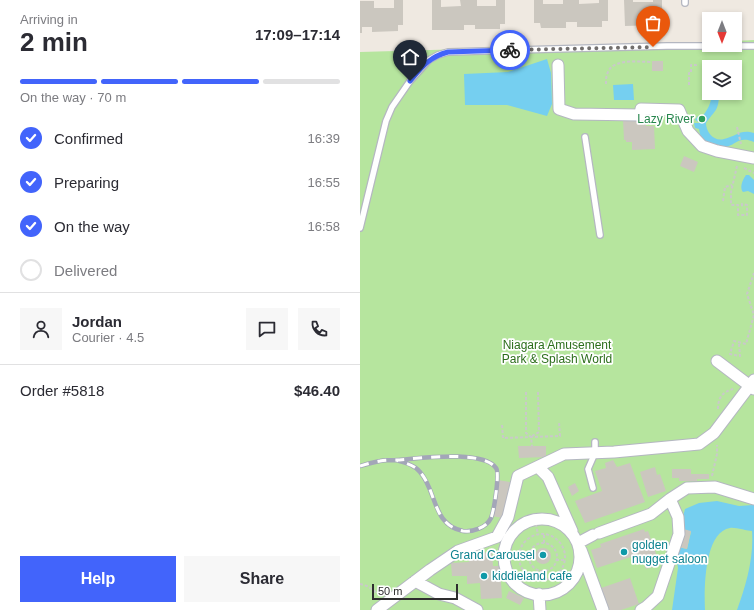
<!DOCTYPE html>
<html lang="en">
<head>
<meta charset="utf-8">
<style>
  body { margin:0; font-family:Arial,sans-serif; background:#f7f7f7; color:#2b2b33; height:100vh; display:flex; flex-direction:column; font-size:15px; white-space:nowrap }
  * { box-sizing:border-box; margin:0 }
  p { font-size:13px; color:#7c7c81 }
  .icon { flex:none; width:22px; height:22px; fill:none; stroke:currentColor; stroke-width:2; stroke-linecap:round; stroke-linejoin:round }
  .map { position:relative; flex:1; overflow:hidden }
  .drawer { display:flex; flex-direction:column; background:#fff; width:360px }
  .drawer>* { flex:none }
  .needle { width:26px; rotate:180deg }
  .controls { position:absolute; left:342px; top:12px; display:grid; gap:8px }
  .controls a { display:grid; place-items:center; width:40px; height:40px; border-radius:0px; background:#fff; box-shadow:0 2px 6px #0003; font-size:20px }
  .scale { position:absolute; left:12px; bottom:10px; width:86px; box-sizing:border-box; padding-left:4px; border:2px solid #2e2e2e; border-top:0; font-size:11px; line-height:14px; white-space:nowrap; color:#2e2e2e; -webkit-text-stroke:3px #fff; paint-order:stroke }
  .pin { position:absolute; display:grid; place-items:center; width:34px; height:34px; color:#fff; margin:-41px -17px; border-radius:50% 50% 50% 0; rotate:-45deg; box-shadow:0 0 4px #0007 }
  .pin .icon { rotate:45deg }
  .courier { position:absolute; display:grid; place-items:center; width:40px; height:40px; margin:-20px; border:3px solid #4264fb; border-radius:50%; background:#fff; color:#222; box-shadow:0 1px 5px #0007 }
  .summary em { font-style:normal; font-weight:800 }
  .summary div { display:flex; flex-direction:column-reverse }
  .summary { display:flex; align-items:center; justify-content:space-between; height:68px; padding:0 20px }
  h1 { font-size:26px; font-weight:800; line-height:30px }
  .bar { display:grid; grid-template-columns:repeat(4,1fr); gap:6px 4px; align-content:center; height:48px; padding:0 20px }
  .bar i { height:5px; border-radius:3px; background:#e1e1e2 }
  .bar .active { background:#4264fb }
  .bar p { grid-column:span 4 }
  .line { display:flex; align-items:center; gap:10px; padding:0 20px; border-top:1px solid #e1e1e2 }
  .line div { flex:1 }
  .round { display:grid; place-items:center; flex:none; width:42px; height:42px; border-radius:0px; background:#f7f7f7 }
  ol { padding:0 20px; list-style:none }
  li { display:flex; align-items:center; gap:12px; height:44px }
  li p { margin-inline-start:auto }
  li .icon { padding:4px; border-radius:50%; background:#4264fb; color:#fff; stroke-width:4 }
  li:last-child { color:#7c7c81 }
  li i { width:22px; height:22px; border:2px solid #e1e1e2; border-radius:50% }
  .action { display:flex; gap:8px; margin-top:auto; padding:8px 20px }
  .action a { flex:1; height:46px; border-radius:0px; background:#4264fb; color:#fff; font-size:16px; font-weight:800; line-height:46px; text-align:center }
  .action a+a { background:#f7f7f7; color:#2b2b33 }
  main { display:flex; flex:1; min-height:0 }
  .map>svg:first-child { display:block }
  .green { fill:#b6e59e; fill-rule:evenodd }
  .water { fill:#75cff0 }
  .building { fill:#cbc7bf }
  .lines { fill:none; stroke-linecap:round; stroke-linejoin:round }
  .lane-casing { stroke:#b4b7c1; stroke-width:8 }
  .street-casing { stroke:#b4b7c1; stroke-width:13 }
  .path { stroke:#c9c9c9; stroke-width:2; stroke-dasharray:3 2; stroke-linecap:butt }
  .lane { stroke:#fff; stroke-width:5.5 }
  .street { stroke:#fff; stroke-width:11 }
  .rail-casing { stroke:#a3a6b8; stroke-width:4.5 }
  .rail { stroke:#fff; stroke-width:3; stroke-dasharray:9; stroke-linecap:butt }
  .done { stroke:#726f6d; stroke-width:4; stroke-dasharray:0 7.2 }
  .route { stroke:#4264fb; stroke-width:5 }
  .leisure-dot { fill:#2e9e5b; stroke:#fff; stroke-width:1.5 }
  .culture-dot { fill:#0f9aa8; stroke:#fff; stroke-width:1.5 }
  .labels { text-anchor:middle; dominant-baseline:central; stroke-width:3.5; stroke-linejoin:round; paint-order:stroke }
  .leisure-label { font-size:12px; fill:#27864d; stroke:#fff; text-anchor:end }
  .park-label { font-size:12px; fill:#2c6e1b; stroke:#fff }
  .culture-label { font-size:12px; fill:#0d838f; stroke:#fff; text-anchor:start }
</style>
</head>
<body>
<main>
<section class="drawer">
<div class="summary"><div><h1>2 min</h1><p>Arriving in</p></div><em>17:09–17:14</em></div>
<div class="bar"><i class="active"></i><i class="active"></i><i class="active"></i><i></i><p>On the way · 70 m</p></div>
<ol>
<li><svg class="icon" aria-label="check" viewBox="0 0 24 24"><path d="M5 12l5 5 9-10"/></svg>Confirmed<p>16:39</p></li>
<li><svg class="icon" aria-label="check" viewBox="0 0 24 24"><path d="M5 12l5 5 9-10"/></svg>Preparing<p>16:55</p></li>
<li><svg class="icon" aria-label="check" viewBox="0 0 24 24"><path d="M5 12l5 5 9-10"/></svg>On the way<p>16:58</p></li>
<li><i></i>Delivered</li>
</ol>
<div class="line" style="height:72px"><a class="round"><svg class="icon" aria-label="person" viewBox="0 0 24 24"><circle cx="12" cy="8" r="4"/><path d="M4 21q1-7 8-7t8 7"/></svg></a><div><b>Jordan</b><p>Courier · 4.5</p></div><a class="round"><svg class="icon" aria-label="chat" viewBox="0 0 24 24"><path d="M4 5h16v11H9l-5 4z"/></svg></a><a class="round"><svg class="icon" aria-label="phone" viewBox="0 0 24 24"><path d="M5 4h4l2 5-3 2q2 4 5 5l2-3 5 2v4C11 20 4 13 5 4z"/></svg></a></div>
<div class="line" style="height:52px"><div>Order #5818</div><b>$46.40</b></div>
<div class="action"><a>Help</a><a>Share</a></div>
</section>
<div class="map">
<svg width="394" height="610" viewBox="0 0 394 610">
  <rect width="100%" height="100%" fill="#efe9e1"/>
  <path class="green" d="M394 40V610H0V52L349 42V45H375V41ZM349 67H375V93H349Z"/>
  <path class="water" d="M187 59 191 73 192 104 187 116 147 105H105L104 74 148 72Z
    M273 84 274 100H254L253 85Z
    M352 93H359C359 111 355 110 346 123 346 132 354 142 364 139 377 136 380 129 394 133V142C377 135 376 147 363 147 355 147 348 143 341 139L339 129 335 128 334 123H339V122L335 120 338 116 342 117C348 109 351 104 352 93Z
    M386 175H389L394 180V194L388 191 383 192C379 188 383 179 386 175Z
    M357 501 379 506 393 505 394 504V610H377C386 585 394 558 392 531 387 531 375 527 370 528 344 532 344 590 345 610H312L318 568 316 555 318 547 327 549 331 532 323 529V517L325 509 339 503Z"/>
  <path class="building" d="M34 0H43V25H38V31L12 32V27H2V33H0V1H14V8H34Z
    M72 0H81V7L101 6 100 0H117V6H136V0H145V24H140V29H115V25H104V30H72Z
    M174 0H183V4H203V0H219V4L239 3V0H248V21H242V27H217V22H206V28H181L180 23H174Z
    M264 0H273V2H293V0H302V20H296V25L265 26Z
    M292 61H303V71H292Z
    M286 119V126H294L295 149 272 150V142H266V140H264L263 120Z
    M324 156 338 162 334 172 320 166Z
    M158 446H186V457L159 458Z
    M253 460 257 467 270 463 285 502 225 523 215 501 242 491 235 471 246 468 245 463Z
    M295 467 297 475 300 474 306 491 288 497 280 472Z
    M312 469H331V474H349V479H337V481H319V478H312Z
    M138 480 150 482 143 518 131 516Z
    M215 483 219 491 212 496 208 487Z
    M284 529 285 532 288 531 300 565 286 569 280 554 237 568 231 550 241 547 240 544Z
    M323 529 331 531 327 549 318 547Z
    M175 556a8 8 0 1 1 16 0a8 8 0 1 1-16 0Z
    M132 552 133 566H140L142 598 121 599 120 583 107 584V576H92L91 563 109 562 108 554Z
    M270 578 279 604 261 610H249L241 588Z
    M149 591 164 598 160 605 146 598Z"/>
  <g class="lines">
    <defs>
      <path id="lane" d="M325 0V3
        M225 137 240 235
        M0 228 26 121 32 107 50 81 69 60 78 55 88 52 307 46H394
        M233 488 228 469 235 453V442"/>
      <path id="street" d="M198 65 199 109 214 114 280 115 281 109 319 110 328 131 342 146 357 151 394 158
        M357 361 394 389
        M178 467 188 477 212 531
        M144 557a38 38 0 1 1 76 0a38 38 0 1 1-76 0Z
        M239 533 291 514 310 499 327 488 355 487 394 499
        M218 543 233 535
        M221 550 243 610
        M55 581 79 594 95 598 117 610
        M179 594 180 610
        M17 610 70 570 98 551 137 537 148 517 158 476 204 454 254 452 339 444 354 433 394 380
        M281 610 286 607 298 596 319 534 318 517 310 499"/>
    </defs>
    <use href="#lane" class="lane-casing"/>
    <use href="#street" class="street-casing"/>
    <path class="path" d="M246 84C246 80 246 76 248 72 253 58 281 62 292 62
      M329 85V73H331V65H336V67
      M377 127 381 144
      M377 166 371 192V205H378V215H387V205L382 204V208
      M384 168 394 173
      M363 201 365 187 372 185
      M379 344 380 356 370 354 374 341 386 344 394 315 387 294 394 273
      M166 392V433L171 437 172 446
      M358 409C358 398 362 392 373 389
      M142 425 143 438 200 436 199 422
      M172 436 179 432 178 392
      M352 476 357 454V445
      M175 519 178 535
      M159 557a23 23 0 1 1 46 0a23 23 0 1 1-46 0Z
      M184 543V534
      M169 557a14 14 0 1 1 28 0a14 14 0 1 1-28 0Z
      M159 554 169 557
      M196 560H205
      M178 579 180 571
      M0 584 7 586 20 595"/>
    <use href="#lane" class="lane"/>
    <use href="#street" class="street"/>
    <defs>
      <path id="rail" d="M0 466C7 464 14 462 20 461 25 460 31 460 36 460 56 459 122 449 136 468 140 473 134 511 131 518 126 528 113 532 103 531 72 525 77 491 60 472 55 465 45 463 36 460"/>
    </defs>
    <use href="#rail" class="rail-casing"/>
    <use href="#rail" class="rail"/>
  </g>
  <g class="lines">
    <path class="done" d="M150 50 293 47"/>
    <path class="route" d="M50 81C62 67 69 57 88 52L150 50"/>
  </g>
  <circle class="leisure-dot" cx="342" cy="119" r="4"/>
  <g class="culture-dot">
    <circle cx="264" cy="552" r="4"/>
    <circle cx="183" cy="555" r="4"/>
    <circle cx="124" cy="576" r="4"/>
  </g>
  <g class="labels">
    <g class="leisure-label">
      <text x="334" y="119">Lazy River</text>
    </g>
    <g class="park-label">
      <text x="197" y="345">Niagara Amusement<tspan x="197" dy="14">Park &amp; Splash World</tspan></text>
    </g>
    <g class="culture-label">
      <text x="272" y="545">golden<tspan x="272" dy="14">nugget saloon</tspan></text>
      <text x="175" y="555" text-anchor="end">Grand Carousel</text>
      <text x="132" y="576">kiddieland cafe</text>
    </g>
  </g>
</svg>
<div class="controls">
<a><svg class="needle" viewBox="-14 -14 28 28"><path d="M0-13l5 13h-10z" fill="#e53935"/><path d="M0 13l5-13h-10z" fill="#7c7c81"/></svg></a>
<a><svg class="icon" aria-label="layers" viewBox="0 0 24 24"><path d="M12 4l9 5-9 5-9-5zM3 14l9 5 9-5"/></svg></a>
</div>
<div class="scale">50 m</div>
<div class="pin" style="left:293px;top:47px;background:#ea580c"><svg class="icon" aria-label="bag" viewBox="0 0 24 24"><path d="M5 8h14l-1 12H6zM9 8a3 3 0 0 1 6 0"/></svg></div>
<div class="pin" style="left:50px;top:81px;background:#1f2937"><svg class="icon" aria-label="home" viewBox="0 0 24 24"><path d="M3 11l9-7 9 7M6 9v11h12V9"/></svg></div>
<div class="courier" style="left:150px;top:50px"><svg class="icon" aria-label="bike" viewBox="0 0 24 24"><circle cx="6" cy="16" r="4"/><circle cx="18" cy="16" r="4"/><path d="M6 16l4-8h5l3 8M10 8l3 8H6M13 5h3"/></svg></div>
</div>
</main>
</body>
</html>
